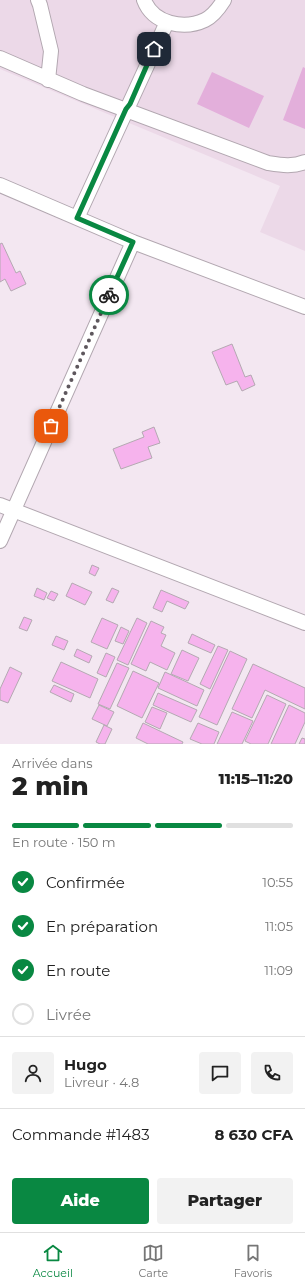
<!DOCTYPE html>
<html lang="fr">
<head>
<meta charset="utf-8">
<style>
  body { margin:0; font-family:Montserrat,sans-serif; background:#f2f2f2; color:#222; height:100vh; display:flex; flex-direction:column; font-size:15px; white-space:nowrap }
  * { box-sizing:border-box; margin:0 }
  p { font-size:13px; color:#767676 }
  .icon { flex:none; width:22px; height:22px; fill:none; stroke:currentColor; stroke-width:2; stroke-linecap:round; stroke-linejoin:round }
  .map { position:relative; height:744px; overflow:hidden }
  .details { display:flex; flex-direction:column; background:#fff; flex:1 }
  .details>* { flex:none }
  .pin { position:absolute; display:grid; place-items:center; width:34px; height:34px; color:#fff; margin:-17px; border-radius:8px; box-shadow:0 2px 6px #0006 }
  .courier { position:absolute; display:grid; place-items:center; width:40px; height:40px; margin:-20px; border:3px solid #098842; border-radius:50%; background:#fff; color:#222; box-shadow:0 1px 5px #0007 }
  .summary em { font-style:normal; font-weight:800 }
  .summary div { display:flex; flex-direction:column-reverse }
  .summary { display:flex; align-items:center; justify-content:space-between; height:68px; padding:0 12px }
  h1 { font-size:26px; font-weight:800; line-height:30px }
  .bar { display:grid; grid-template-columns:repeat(4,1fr); gap:6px 4px; align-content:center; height:48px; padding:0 12px }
  .bar i { height:5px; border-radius:3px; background:#e0e0e0 }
  .bar .active { background:#098842 }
  .bar p { grid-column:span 4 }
  .line { display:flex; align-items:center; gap:10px; padding:0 12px; border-top:1px solid #e0e0e0 }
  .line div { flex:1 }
  .round { display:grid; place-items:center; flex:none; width:42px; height:42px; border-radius:4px; background:#f2f2f2 }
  ol { padding:0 12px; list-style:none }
  li { display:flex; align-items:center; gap:12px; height:44px }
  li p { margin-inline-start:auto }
  li .icon { padding:4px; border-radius:50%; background:#098842; color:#fff; stroke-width:4 }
  li:last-child { color:#767676 }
  li i { width:22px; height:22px; border:2px solid #e0e0e0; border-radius:50% }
  .primary-button { display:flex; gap:8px; margin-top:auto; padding:8px 12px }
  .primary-button a { flex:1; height:46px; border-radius:4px; background:#098842; color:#fff; font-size:16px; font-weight:800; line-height:46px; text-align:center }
  .primary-button a+a { background:#f2f2f2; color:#222 }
  .menu { display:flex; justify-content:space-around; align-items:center; height:56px; border-top:1px solid #e0e0e0; background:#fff; font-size:11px; color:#767676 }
  .menu a { display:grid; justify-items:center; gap:2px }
  .menu .active { color:#098842 }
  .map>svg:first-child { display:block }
  .built { fill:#ecd9e8 }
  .green { fill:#e3afdb }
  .building { fill:#f6b3ed; stroke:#b4a9b2 }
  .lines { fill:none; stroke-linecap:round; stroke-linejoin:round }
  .minor-casing { stroke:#b2a7b0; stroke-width:16 }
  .minor { stroke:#fff; stroke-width:14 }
  .done { stroke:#5e575d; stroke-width:4; stroke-dasharray:0 7.2 }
  .route { stroke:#098842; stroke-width:5 }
</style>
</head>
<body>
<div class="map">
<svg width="305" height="744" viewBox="0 0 305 744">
  <rect width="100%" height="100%" fill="#f3e7f1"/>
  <path class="built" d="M0 0H305V251L260 232 280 186 0 69Z"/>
  <path class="green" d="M303 67 305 68V129L283 120Z
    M212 72 264 96 249 128 197 104Z"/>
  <path class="building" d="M2 243 16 273 20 271 26 284 11 291 5 279 0 282V244Z
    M232 344 245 377 251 375 255 385 242 391 237 381 226 385 212 352Z
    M154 427 160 443 148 447 152 458 121 469 113 449 144 437 142 432Z
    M92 565 99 568 95 576 89 573Z
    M72 583 92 592 85 605 66 596Z
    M37 588 47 593 44 600 34 596Z
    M112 588 119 591 113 603 106 600Z
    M161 590 189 602 185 609 167 601 162 612 153 608Z
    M51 591 58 594 54 601 47 598Z
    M24 617 32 620 27 631 19 628Z
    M102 618 118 625 107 649 91 642Z
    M137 618 147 623 128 665 117 660Z
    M151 621 164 627 161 633 166 635 161 646 175 653 167 670 150 662 146 671 131 664Z
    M121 627 129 631 123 644 115 641Z
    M192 634 215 645 211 653 188 643Z
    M56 636 68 641 64 650 52 645Z
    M218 646 228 650 210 689 200 684Z
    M77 649 92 656 89 663 74 656Z
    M182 650 199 658 188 681 171 674Z
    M230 651 247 659 217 725 199 717Z
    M106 653 115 657 106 677 97 673Z
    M61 662 98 679 90 698 52 681Z
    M117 663 129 668 110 709 98 704Z
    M253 664 305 688V709L265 690 252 718 232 709Z
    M10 667 22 673 8 703 0 700V689Z
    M133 671 159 683 142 718 117 706Z
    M165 672 204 690 197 706 158 688Z
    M54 685 74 694 71 702 50 692Z
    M158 693 197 710 191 722 153 705Z
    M267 695 286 704 268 744H251L245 741Z
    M99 705 114 712 107 726 92 719Z
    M289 705 305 713V722L295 744H271Z
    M152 707 167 713 160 729 145 722Z
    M232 712 253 721 242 744H217Z
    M143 723 183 742 182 744H148L136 738Z
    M198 723 219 732 214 744H202L190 739Z
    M104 725 112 729 105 744H100L96 742Z
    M302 738 305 739V744H299Z"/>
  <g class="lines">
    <defs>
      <path id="minor" d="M38 0 40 5 51 51 48 80
        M144 0C153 24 184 30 205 20 213 16 219 8 224 0
        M0 58 83 94 268 163C281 165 293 167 305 162
        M0 185 133 242 305 307
        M77 218 167 22
        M0 505 305 623
        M0 541 133 242"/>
    </defs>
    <use href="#minor" class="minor-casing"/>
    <use href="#minor" class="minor"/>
  </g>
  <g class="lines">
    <path class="done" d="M51 426 109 295"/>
    <path class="route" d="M109 295 133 242 77 218 126 109 130 104 154 49"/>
  </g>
</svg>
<div class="pin" style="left:51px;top:426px;background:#ea580c"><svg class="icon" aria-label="bag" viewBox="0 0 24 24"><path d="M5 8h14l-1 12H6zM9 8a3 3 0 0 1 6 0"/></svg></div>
<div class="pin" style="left:154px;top:49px;background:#1f2937"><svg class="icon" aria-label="home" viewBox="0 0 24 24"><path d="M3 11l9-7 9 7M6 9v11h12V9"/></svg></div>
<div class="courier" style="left:109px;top:295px"><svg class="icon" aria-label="bike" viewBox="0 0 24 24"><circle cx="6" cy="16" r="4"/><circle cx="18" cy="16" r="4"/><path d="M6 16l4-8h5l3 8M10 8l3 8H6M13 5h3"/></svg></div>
</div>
<section class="details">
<div class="summary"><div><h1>2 min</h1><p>Arrivée dans</p></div><em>11:15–11:20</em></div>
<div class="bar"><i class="active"></i><i class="active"></i><i class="active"></i><i></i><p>En route · 150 m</p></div>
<ol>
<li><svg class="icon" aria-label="check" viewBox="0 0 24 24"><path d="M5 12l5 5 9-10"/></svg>Confirmée<p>10:55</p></li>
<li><svg class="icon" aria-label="check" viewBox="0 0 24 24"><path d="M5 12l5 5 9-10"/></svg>En préparation<p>11:05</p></li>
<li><svg class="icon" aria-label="check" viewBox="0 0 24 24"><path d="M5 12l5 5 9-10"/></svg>En route<p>11:09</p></li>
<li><i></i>Livrée</li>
</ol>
<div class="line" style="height:72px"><a class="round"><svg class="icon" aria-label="person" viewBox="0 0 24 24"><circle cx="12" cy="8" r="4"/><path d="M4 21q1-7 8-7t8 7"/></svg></a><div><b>Hugo</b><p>Livreur · 4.8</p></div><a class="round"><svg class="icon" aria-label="chat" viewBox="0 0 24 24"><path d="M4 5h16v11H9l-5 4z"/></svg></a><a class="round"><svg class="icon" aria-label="phone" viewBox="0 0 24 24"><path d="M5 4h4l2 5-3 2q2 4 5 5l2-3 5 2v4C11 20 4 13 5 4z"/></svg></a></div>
<div class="line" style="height:52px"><div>Commande #1483</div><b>8 630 CFA</b></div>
<div class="primary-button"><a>Aide</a><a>Partager</a></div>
</section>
<nav class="menu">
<a class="active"><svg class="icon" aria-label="home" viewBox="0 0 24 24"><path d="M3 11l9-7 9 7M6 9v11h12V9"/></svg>Accueil</a>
<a><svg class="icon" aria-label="map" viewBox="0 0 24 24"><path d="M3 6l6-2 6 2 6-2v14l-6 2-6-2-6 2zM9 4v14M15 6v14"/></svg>Carte</a>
<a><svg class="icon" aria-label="saved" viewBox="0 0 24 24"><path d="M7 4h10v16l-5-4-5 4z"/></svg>Favoris</a>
</nav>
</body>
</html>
